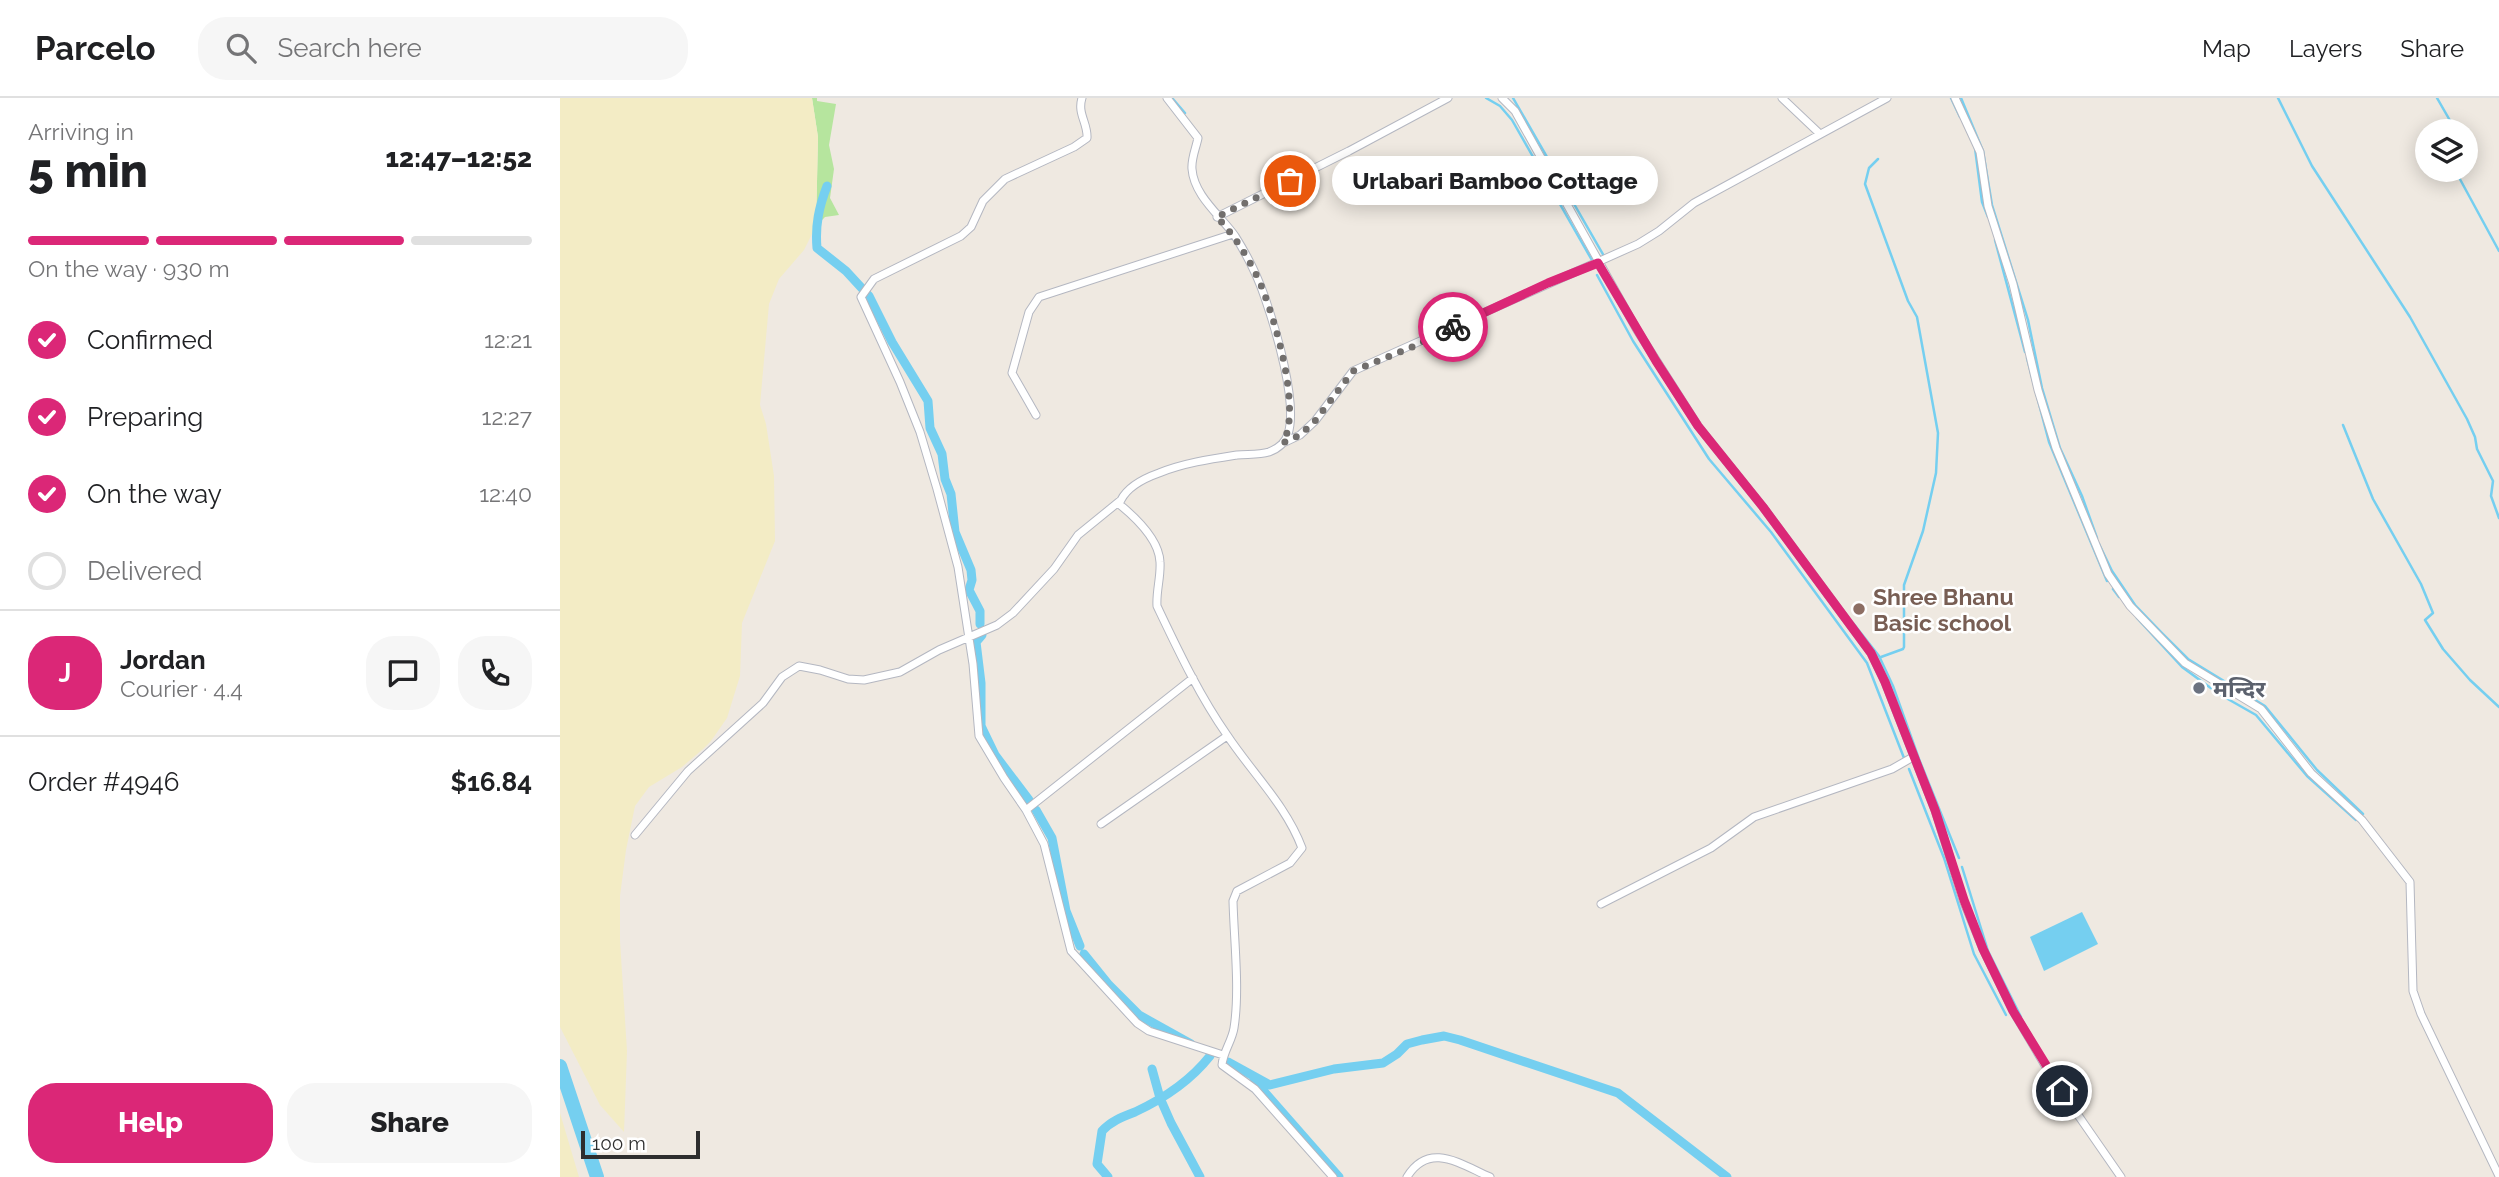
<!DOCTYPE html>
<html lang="en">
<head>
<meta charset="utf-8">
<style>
  body { margin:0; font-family:Raleway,"Noto Sans Devanagari",sans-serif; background:#f6f6f6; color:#202124; height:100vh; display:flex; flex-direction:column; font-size:26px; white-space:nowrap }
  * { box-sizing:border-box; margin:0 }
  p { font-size:23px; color:#757577 }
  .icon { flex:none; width:38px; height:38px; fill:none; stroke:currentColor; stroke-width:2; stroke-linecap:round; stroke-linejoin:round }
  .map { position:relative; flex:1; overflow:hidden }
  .panel { display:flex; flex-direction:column; background:#fff; width:560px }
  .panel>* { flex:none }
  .fabs { position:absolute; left:1855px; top:21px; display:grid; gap:14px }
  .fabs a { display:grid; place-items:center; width:63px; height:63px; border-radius:50%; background:#fff; box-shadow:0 4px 18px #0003; font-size:35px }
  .scale { position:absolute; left:21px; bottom:18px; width:119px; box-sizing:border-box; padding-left:7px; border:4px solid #2e2e2e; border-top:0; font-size:19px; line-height:24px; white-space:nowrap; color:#2e2e2e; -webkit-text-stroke:5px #fff; paint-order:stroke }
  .pin { position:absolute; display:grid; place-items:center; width:60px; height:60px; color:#fff; margin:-30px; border:4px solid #fff; border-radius:50%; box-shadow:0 2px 7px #0007 }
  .courier { position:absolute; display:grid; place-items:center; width:70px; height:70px; margin:-35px; border:5px solid #db2777; border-radius:50%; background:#fff; color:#222; box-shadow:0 2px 9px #0007 }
  .bubble { position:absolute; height:49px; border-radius:24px; background:#fff; box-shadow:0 4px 18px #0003; font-size:23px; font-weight:800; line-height:49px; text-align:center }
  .summary em { font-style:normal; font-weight:800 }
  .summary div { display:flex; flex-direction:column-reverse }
  .summary { display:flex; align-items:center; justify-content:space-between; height:119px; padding:0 28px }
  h1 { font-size:46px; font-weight:800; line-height:52px }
  .bar { display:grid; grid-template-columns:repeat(4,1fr); gap:10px 7px; align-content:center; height:84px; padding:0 28px }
  .bar i { height:9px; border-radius:5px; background:#e0e0e0 }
  .bar .current { background:#db2777 }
  .bar p { grid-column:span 4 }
  .line { display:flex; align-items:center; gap:18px; padding:0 28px; border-top:2px solid #e0e0e0 }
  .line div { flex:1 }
  .round { display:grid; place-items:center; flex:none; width:74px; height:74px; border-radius:28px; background:#f6f6f6 }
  ol { padding:0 28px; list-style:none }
  li { display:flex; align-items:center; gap:21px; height:77px }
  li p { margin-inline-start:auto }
  li .icon { padding:7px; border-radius:50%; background:#db2777; color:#fff; stroke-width:4 }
  li:last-child { color:#757577 }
  li i { width:38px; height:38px; border:4px solid #e0e0e0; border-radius:50% }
  .button { display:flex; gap:14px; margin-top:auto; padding:14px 28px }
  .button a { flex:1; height:80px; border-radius:28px; background:#db2777; color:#fff; font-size:28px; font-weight:800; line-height:80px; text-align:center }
  .button a+a { background:#f6f6f6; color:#202124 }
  header { display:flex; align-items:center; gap:42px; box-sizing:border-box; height:98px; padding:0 35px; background:#fff; border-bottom:2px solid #e0e0e0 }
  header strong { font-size:33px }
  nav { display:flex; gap:38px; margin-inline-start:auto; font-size:24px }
  .search { width:490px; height:63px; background:#f6f6f6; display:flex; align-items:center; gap:18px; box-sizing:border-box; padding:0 24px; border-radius:28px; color:#757577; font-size:26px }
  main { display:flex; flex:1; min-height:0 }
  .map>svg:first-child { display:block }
  .green { fill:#b6e59e }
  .sand { fill:#f3ecc5 }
  .water { fill:#75cff0 }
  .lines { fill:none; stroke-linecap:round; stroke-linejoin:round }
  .stream { stroke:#75cff0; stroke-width:2.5 }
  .canal { stroke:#75cff0; stroke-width:9 }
  .river { stroke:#75cff0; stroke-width:14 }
  .minor-casing { stroke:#b4b7c1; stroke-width:9 }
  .minor { stroke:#fff; stroke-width:7 }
  .done { stroke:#726f6d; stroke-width:7; stroke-dasharray:0 12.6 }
  .route { stroke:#db2777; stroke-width:9 }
  .education-dot { fill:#8d6e63; stroke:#fff; stroke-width:2.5 }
  .worship-dot { fill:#6b7280; stroke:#fff; stroke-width:2.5 }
  .labels { text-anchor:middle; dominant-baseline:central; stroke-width:5; stroke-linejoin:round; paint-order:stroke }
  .education-label { font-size:23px; font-weight:bold; fill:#785e54; stroke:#fff; text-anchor:start }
  .worship-label { font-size:23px; font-weight:bold; fill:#5b616d; stroke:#fff; text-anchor:start }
</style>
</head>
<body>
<header>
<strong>Parcelo</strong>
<div class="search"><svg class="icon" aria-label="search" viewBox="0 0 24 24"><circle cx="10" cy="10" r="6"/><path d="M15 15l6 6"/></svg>Search here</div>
<nav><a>Map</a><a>Layers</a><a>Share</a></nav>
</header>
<main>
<section class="panel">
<div class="summary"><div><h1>5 min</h1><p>Arriving in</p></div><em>12:47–12:52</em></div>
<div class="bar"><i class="current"></i><i class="current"></i><i class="current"></i><i></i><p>On the way · 930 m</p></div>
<ol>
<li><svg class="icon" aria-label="check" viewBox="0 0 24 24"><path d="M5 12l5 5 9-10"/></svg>Confirmed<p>12:21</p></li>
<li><svg class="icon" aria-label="check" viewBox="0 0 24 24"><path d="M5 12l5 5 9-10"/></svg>Preparing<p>12:27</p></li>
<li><svg class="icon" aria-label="check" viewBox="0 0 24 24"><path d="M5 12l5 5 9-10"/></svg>On the way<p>12:40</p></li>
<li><i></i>Delivered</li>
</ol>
<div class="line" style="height:126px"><b class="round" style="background:#db2777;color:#fff">J</b><div><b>Jordan</b><p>Courier · 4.4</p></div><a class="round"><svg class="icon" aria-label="chat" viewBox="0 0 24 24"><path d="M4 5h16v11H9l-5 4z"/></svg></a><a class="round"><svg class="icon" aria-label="phone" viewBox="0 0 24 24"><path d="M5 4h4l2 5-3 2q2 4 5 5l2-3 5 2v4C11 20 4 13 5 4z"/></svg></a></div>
<div class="line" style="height:91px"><div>Order #4946</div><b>$16.84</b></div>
<div class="button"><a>Help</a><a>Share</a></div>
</section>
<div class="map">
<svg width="1939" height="1079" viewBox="0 0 1939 1079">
  <rect width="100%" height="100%" fill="#efe9e1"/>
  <path class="green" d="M252 0H257V3L276 6 269 47 274 71 270 100 279 117 265 119 256 128 258 39Z"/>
  <path class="sand" d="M0 0H252L258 39 256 128 244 152 219 181 209 206 200 307 206 326 214 378 215 443 182 525 180 578 167 620 151 643 143 651 122 669 89 689 75 708 66 752 60 798V843L67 953 64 1034 40 1007 0 929Z
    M0 1015 19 1079H0Z"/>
  <path class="water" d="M1522 814 1538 846 1484 873 1470 839Z"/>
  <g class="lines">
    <path class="stream" d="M612 0 625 15
      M926 0 940 8 952 22 1033 164
      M953 0 1044 158
      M1391 0 1400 19
      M1401 0 1423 53 1432 107 1468 222 1482 290 1500 350 1522 398 1537 440
      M1718 0 1752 68 1850 219 1907 321 1915 339 1917 351 1933 383 1931 398 1939 420
      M1877 0 1896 33
      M1415 50 1422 104 1428 119
      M1318 61 1309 70 1305 86 1348 203 1357 219 1378 335 1376 375 1363 433 1344 487V549L1343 551 1321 559
      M1895 72 1939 153
      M1435 142 1465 254
      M1037 177 1073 243 1149 361 1211 434 1307 565 1344 660
      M1467 260 1489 344 1547 483
      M1783 327 1813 401 1861 486 1873 515 1865 522 1883 551 1910 582 1939 609
      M1539 446 1552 473 1575 507 1602 535 1628 561 1705 608 1757 672 1803 716
      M1553 491 1559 499
      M1577 520 1622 569 1659 596 1696 617 1747 678 1796 722
      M1293 525 1319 558 1333 588 1359 661 1399 760
      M1349 671 1384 760 1414 856 1446 917
      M1402 769 1428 853 1461 919"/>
    <path class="canal" d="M267 88C259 109 255 127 257 150L286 173 309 198 332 244 368 303 370 330 382 356 385 381 391 396 395 434 411 472 412 482 409 492 420 513V526
      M422 537 416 544 421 585V628L435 657 469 702
      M476 712 492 740 506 813 520 848
      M524 856 549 887 579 917 631 946
      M668 964 710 987 774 971 823 965 837 956 847 946 862 942 884 938 900 942 1058 995 1167 1079
      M592 971 600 1000 611 1025 640 1079
      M694 982 779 1079
      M548 1079 537 1066 542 1033C551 1023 562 1019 575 1014 603 1001 631 982 650 958"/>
    <path class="river" d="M0 968 37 1079"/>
    <defs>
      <path id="minor" d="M522 0C517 16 528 25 527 40L514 49 445 81 423 103 411 129 401 138 314 181 301 199 340 284 360 334 377 391 398 469 413 566 419 638 444 680 466 712 484 746 511 853 577 925 589 933 663 957
        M942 0 955 13 1077 232 1138 328 1203 409 1311 555 1325 584 1375 712 1403 802 1423 851 1453 913 1493 981 1561 1079
        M1222 0 1260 36
        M1395 0 1420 54 1428 108 1453 186 1478 292 1496 350 1548 476 1570 508 1625 565 1701 611 1751 675 1802 722 1850 784 1853 893 1861 916 1939 1078
        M657 119 789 53 888 0
        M476 317 452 275 469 214 479 199 673 136
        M723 345 740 337 755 323 793 273 1078 146 1099 133 1134 105 1327 0
        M561 402 559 406C575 419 599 441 600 464 601 479 596 493 597 508 618 552 639 597 667 637 692 675 726 707 742 750L730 765 677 793 673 803C674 842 680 892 674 930 672 943 663 954 662 967L695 991 773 1079
        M466 712 633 580
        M541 726 667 638
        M75 737 128 673 203 605 222 579 239 568 260 572 288 581 304 582 340 574 379 552 437 527 453 515 494 471 518 437 561 402C568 388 585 380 599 375 624 365 651 361 677 357 688 356 699 357 709 354 717 351 725 345 728 336 738 305 716 232 705 200 698 179 687 157 675 138 661 118 634 98 632 71 631 61 636 50 638 40L607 0
        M1041 806 1151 750 1194 719 1332 671 1353 659
        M847 1079C869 1043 900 1066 930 1079"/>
    </defs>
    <use href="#minor" class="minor-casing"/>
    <use href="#minor" class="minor"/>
  </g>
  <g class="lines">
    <path class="done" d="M730 83 657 119C675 138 690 162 701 187 715 222 742 311 723 345L740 337 755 323 793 273 850 250 893 229"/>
    <path class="route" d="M893 229 988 185 1038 165 1096 263 1138 328 1203 409 1311 555 1325 584 1375 712 1404 802 1423 851 1453 913 1502 993"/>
  </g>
  <circle class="education-dot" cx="1299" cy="511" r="7"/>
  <circle class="worship-dot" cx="1639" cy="590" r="7"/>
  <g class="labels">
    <g class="education-label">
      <text x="1313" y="498">Shree Bhanu<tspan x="1313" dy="26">Basic school</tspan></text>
    </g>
    <g class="worship-label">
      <text x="1653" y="590">मन्दिर</text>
    </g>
  </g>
</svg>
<div class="fabs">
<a><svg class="icon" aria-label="layers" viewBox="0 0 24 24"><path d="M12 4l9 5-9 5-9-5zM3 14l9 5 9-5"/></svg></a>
</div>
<div class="scale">100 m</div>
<div class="pin" style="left:730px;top:83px;background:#ea580c"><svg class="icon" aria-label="bag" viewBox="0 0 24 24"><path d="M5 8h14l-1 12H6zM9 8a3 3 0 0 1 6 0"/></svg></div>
<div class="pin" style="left:1502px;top:993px;background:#1f2937"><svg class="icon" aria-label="home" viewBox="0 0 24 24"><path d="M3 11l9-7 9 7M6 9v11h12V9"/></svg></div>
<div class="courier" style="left:893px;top:229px"><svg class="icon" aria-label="bike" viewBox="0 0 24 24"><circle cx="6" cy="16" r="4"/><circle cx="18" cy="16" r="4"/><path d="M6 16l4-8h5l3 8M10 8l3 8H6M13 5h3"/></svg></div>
<div class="bubble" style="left:772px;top:58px;width:326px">Urlabari Bamboo Cottage</div>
</div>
</main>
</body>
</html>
